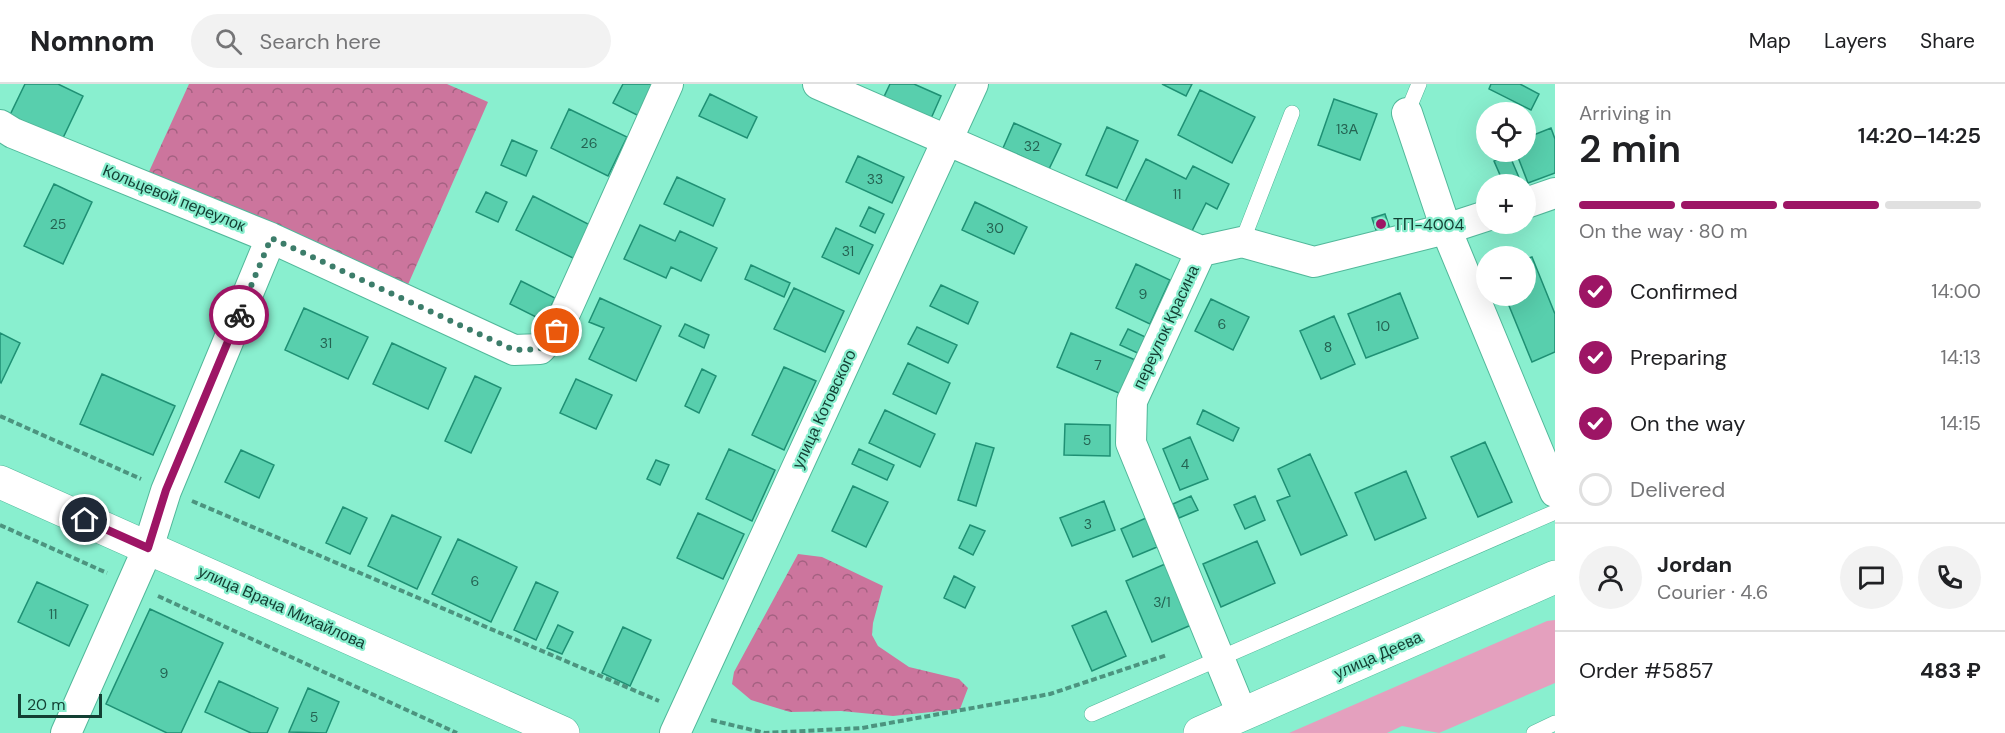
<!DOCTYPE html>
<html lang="en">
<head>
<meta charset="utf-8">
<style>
  body { margin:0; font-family:"DM Sans",sans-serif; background:#f2f2f2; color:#202124; height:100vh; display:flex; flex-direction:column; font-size:22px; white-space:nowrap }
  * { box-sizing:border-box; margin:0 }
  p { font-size:20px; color:#757577 }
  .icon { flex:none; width:33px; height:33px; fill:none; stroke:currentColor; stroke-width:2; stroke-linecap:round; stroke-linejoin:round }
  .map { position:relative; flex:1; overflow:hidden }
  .side { display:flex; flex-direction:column; background:#fff; width:450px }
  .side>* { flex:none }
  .controls { position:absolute; left:1476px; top:18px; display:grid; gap:12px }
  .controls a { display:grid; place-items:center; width:60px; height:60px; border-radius:50%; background:#fff; box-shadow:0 6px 24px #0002; font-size:30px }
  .scale { position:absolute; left:18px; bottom:15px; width:84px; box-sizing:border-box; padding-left:6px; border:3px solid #133f33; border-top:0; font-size:16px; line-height:21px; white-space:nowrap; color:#133f33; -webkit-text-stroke:4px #89efcf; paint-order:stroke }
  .pin { position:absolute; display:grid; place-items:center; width:51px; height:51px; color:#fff; margin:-26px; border:3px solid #fff; border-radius:50%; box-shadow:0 2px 6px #0007 }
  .courier { position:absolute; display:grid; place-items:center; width:60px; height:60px; margin:-30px; border:4px solid #9d1565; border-radius:50%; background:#fff; color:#222; box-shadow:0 2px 8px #0007 }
  .summary em { font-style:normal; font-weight:600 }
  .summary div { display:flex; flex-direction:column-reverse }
  .summary { display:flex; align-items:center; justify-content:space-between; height:102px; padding:0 24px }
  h1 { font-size:39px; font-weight:600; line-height:45px }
  .bar { display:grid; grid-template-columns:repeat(4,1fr); gap:9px 6px; align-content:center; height:72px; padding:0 24px }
  .bar i { height:8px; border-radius:4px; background:#e0e0e0 }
  .bar .active { background:#9d1565 }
  .bar p { grid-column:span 4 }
  .line { display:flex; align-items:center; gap:15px; padding:0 24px; border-top:2px solid #e0e0e0 }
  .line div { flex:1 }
  .round { display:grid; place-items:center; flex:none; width:63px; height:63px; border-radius:32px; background:#f2f2f2 }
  ol { padding:0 24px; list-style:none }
  li { display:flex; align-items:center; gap:18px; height:66px }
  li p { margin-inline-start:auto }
  li .icon { padding:6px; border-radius:50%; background:#9d1565; color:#fff; stroke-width:4 }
  li:last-child { color:#757577 }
  li i { width:33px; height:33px; border:3px solid #e0e0e0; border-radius:50% }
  header { display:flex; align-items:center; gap:36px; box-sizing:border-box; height:84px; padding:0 30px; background:#fff; border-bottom:2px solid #e0e0e0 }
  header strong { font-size:28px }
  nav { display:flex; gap:33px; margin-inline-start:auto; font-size:21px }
  .search { width:420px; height:54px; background:#f2f2f2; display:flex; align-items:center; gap:15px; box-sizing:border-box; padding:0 21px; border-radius:33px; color:#757577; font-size:22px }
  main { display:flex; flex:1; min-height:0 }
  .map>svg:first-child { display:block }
  .grass { fill:#e4a0be }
  .forest { fill:url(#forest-crowns) }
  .building { fill:#58cfad; stroke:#1f9074; stroke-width:1.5 }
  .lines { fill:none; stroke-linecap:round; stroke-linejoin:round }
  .lane-casing { stroke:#51b89a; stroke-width:16 }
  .street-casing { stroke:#51b89a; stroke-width:32 }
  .secondary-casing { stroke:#51b89a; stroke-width:34 }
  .path { stroke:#4c947f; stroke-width:4; stroke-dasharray:6 3; stroke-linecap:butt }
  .lane { stroke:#fff; stroke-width:15 }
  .street { stroke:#fff; stroke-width:30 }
  .secondary { stroke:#fff; stroke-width:33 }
  .done { stroke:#3c7d6a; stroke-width:6; stroke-dasharray:0 10.8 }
  .route { stroke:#9d1565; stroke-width:8 }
  .poi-dot { fill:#9d1565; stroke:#89efcf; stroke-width:2 }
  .labels { text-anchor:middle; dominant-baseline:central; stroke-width:4.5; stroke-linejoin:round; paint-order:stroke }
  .number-label { font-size:14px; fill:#246352 }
  .street-label { font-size:16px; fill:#133f33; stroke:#89efcf }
  .poi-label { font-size:16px; fill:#133f33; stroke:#89efcf; text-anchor:start }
</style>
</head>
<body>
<header>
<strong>Nomnom</strong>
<div class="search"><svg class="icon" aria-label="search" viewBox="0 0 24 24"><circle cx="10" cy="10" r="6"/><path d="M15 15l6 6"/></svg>Search here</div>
<nav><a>Map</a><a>Layers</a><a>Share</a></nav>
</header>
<main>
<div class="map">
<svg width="1555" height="649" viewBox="0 0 1555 649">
  <defs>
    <pattern id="forest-crowns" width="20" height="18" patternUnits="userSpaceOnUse" patternTransform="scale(1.5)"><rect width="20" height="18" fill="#cc759d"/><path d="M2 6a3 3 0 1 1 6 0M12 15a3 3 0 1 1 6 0" fill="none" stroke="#a46181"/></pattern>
  </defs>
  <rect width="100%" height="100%" fill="#89efcf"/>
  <path class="grass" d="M1555 536V599L1439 649 1402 642 1387 649H1289L1547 537Z"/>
  <path class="forest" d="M189 0H447L488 18 403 212 147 92Z
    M798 470 822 473 883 502 873 539 872 551 878 562 909 583 959 595 968 604 960 625 893 632 841 627 790 628 751 616 732 600 734 588Z"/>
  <path class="building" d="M25 0H58L83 12 62 56 10 31Z
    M623 0H655L639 32 613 19Z
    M890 0H914L941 12 929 39 882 17Z
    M1162 0H1192L1186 12Z
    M1491 0H1520L1539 10 1531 26 1489 5Z
    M1200 6 1255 33 1232 79 1178 51Z
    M710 10 757 33 747 54 699 32Z
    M1334 15 1377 30 1360 76 1318 61Z
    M569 25 627 53 608 92 551 64Z
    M1014 39 1061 60 1049 85 1003 64Z
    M1107 43 1138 57 1117 104 1086 91Z
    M1551 44 1555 55V89L1528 99 1516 68H1526V54Z
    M512 56 537 67 526 92 501 81Z
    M1509 70 1520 96 1504 100 1494 77Z
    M858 72 904 93 892 119 846 98Z
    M1146 75 1186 95 1193 82 1229 100 1217 125 1206 119 1189 153 1124 120Z
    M677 93 725 115 713 142 664 120Z
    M54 100 92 118 63 180 24 162Z
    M486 108 507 118 498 138 476 128Z
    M533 112 592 142 575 175 516 146Z
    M975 118 1027 143 1014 170 962 146Z
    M869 123 884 130 875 149 860 142Z
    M1385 130 1390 145 1377 149 1372 134Z
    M640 141 675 157 680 147 717 164 701 197 671 183 666 194 624 175Z
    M836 144 873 161 859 190 822 173Z
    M1532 173 1555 230V268L1532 278 1505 212H1526V175Z
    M1136 180 1170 196 1150 240 1116 224Z
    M751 181 790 199 784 213 745 195Z
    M521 197 555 214 544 237 510 220Z
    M941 201 978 218 968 240 930 222Z
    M794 204 844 227 825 268 774 245Z
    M1400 209 1418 254 1366 274 1348 230Z
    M600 214 661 242 636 297 589 275 604 244 589 238Z
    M1211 215 1249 233 1233 266 1195 247Z
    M304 224 368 253 348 295 285 266Z
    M1334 232 1355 280 1321 295 1300 247Z
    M685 240 709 251 704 264 679 252Z
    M917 243 957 261 948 279 908 260Z
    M1128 245 1152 256 1144 272 1120 261Z
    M0 249 20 259 1 299 0 298Z
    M1071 249 1140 278 1126 312 1057 283Z
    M392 259 446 284 428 325 373 300Z
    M908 279 950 299 936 330 893 310Z
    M784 283 816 297 784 366 752 351Z
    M702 285 716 292 699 329 685 322Z
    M102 290 175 322 153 371 80 340Z
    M475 292 501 304 471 369 445 357Z
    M576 295 612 311 596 345 560 329Z
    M885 326 935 350 920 383 869 359Z
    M1203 326 1239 344 1233 357 1197 340Z
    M1065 340 1110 341V372L1064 371Z
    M1190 353 1208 395 1180 406 1163 365Z
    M1485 358 1512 418 1478 433 1451 373Z
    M976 359 994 364 976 422 958 416Z
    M729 365 775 386 752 437 706 415Z
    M859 365 894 381 887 396 852 380Z
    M241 366 274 381 259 414 225 398Z
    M1310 370 1347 451 1301 471 1277 417 1290 412 1278 385Z
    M656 376 669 381 660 401 647 395Z
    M1406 387 1426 434 1375 456 1355 409Z
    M853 402 888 418 866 463 832 447Z
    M1191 412 1198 426 1179 434 1173 420Z
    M1255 412 1265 436 1245 445 1234 421Z
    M1104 417 1115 446 1072 462 1060 434Z
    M343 423 367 434 350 470 326 459Z
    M698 429 744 450 723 495 677 474Z
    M392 431 441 453 417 505 368 482Z
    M1146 434 1157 463 1133 473 1121 445Z
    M970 441 985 447 973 471 959 464Z
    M458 455 517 483 491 538 432 510Z
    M1257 457 1275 499 1221 523 1203 480Z
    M1172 477 1198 538 1152 558 1126 497Z
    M954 492 975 503 965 524 944 514Z
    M37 498 88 521 69 562 18 538Z
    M536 498 558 508 536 556 514 546Z
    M150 525 223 559 181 649H167L106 620Z
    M1106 527 1126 572 1092 587 1072 542Z
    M558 541 573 548 562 570 547 564Z
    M623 543 651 556 630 602 602 589Z
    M219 597 278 624 267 649H251L205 628Z
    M308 604 339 618 326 649 289 648Z"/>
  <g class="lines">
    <defs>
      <path id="lane" d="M1407 29 1419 0
        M1242 158 1292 29
        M1092 630 1555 428
        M1534 649 1555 639"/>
      <path id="street" d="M818 0 1201 167
        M1407 29 1446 145 1555 408
        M0 41 13 49 271 154 514 266 540 265 557 247 668 0
        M1526 119 1555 109
        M1201 167 1132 317 1131 359 1242 630
        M1201 167 1242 158 1314 178 1446 145 1486 132
        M66 649 148 464 166 407 271 154
        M675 649 973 0"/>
      <path id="secondary" d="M0 398 563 649
        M1200 649 1555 493"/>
    </defs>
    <use href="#lane" class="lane-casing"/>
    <use href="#street" class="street-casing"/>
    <use href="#secondary" class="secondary-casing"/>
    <path class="path" d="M0 332 141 395
      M192 417 659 617
      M0 441 107 489
      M158 512 457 649
      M711 636 765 649 862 644 1050 610 1167 571"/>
    <use href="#lane" class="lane"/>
    <use href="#street" class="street"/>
    <use href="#secondary" class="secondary"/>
  </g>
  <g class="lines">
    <path class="done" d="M239 231 271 154 514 266 540 265 557 247"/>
    <path class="route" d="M85 436 148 464 166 406 239 231"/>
  </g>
  <circle class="poi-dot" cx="1381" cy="140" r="6"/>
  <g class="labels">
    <g class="number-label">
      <text x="1347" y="45">13А</text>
      <text x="589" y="59">26</text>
      <text x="1032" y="62">32</text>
      <text x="875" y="95">33</text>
      <text x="1177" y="110">11</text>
      <text x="58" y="140">25</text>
      <text x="995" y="144">30</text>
      <text x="848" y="167">31</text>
      <text x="1143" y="210">9</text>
      <text x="1222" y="240">6</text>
      <text x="1383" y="242">10</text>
      <text x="326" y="259">31</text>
      <text x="1328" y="263">8</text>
      <text x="1098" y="281">7</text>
      <text x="1087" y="356">5</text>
      <text x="1185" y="380">4</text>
      <text x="1088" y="440">3</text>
      <text x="475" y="497">6</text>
      <text x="1162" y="518">3/1</text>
      <text x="53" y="530">11</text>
      <text x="164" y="589">9</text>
      <text x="314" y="633">5</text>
    </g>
    <g class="street-label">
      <text transform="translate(174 114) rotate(22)">Кольцевой переулок</text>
      <text transform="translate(1166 243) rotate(-65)">переулок Красина</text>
      <text transform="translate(824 325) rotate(-65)">улица Котовского</text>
      <text transform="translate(282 523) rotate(24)">улица Врача Михайлова</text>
      <text transform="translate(1378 571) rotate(-24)">улица Деева</text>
    </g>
    <g class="poi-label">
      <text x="1393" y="140">ТП-4004</text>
    </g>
  </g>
</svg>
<div class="controls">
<a><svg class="icon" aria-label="locate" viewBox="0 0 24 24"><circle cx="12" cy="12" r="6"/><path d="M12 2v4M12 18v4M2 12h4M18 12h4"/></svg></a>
<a>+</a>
<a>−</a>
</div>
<div class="scale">20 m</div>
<div class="pin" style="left:557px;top:247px;background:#ea580c"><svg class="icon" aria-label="bag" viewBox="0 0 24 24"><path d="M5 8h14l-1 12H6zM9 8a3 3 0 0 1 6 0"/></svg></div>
<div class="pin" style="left:85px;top:436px;background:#1f2937"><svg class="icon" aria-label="home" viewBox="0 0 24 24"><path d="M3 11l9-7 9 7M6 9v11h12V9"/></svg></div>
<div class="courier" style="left:239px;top:231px"><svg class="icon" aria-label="bike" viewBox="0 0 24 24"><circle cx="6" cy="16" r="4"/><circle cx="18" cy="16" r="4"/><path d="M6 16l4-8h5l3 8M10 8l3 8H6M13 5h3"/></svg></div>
</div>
<section class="side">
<div class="summary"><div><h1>2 min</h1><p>Arriving in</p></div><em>14:20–14:25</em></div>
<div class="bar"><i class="active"></i><i class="active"></i><i class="active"></i><i></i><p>On the way · 80 m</p></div>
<ol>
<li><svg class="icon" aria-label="check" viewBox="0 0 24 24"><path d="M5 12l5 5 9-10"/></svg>Confirmed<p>14:00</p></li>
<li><svg class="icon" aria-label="check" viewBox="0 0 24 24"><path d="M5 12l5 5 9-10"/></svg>Preparing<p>14:13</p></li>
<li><svg class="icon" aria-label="check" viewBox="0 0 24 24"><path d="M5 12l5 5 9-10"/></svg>On the way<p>14:15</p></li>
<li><i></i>Delivered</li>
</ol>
<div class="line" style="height:108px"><a class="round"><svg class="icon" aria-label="person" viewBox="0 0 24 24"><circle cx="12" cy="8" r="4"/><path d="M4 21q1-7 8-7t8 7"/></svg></a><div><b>Jordan</b><p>Courier · 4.6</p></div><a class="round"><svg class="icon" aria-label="chat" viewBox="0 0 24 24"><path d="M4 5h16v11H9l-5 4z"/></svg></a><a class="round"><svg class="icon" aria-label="phone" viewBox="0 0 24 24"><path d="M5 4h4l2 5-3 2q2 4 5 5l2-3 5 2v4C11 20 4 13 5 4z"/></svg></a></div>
<div class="line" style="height:78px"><div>Order #5857</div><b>483 ₽</b></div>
</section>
</main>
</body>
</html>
